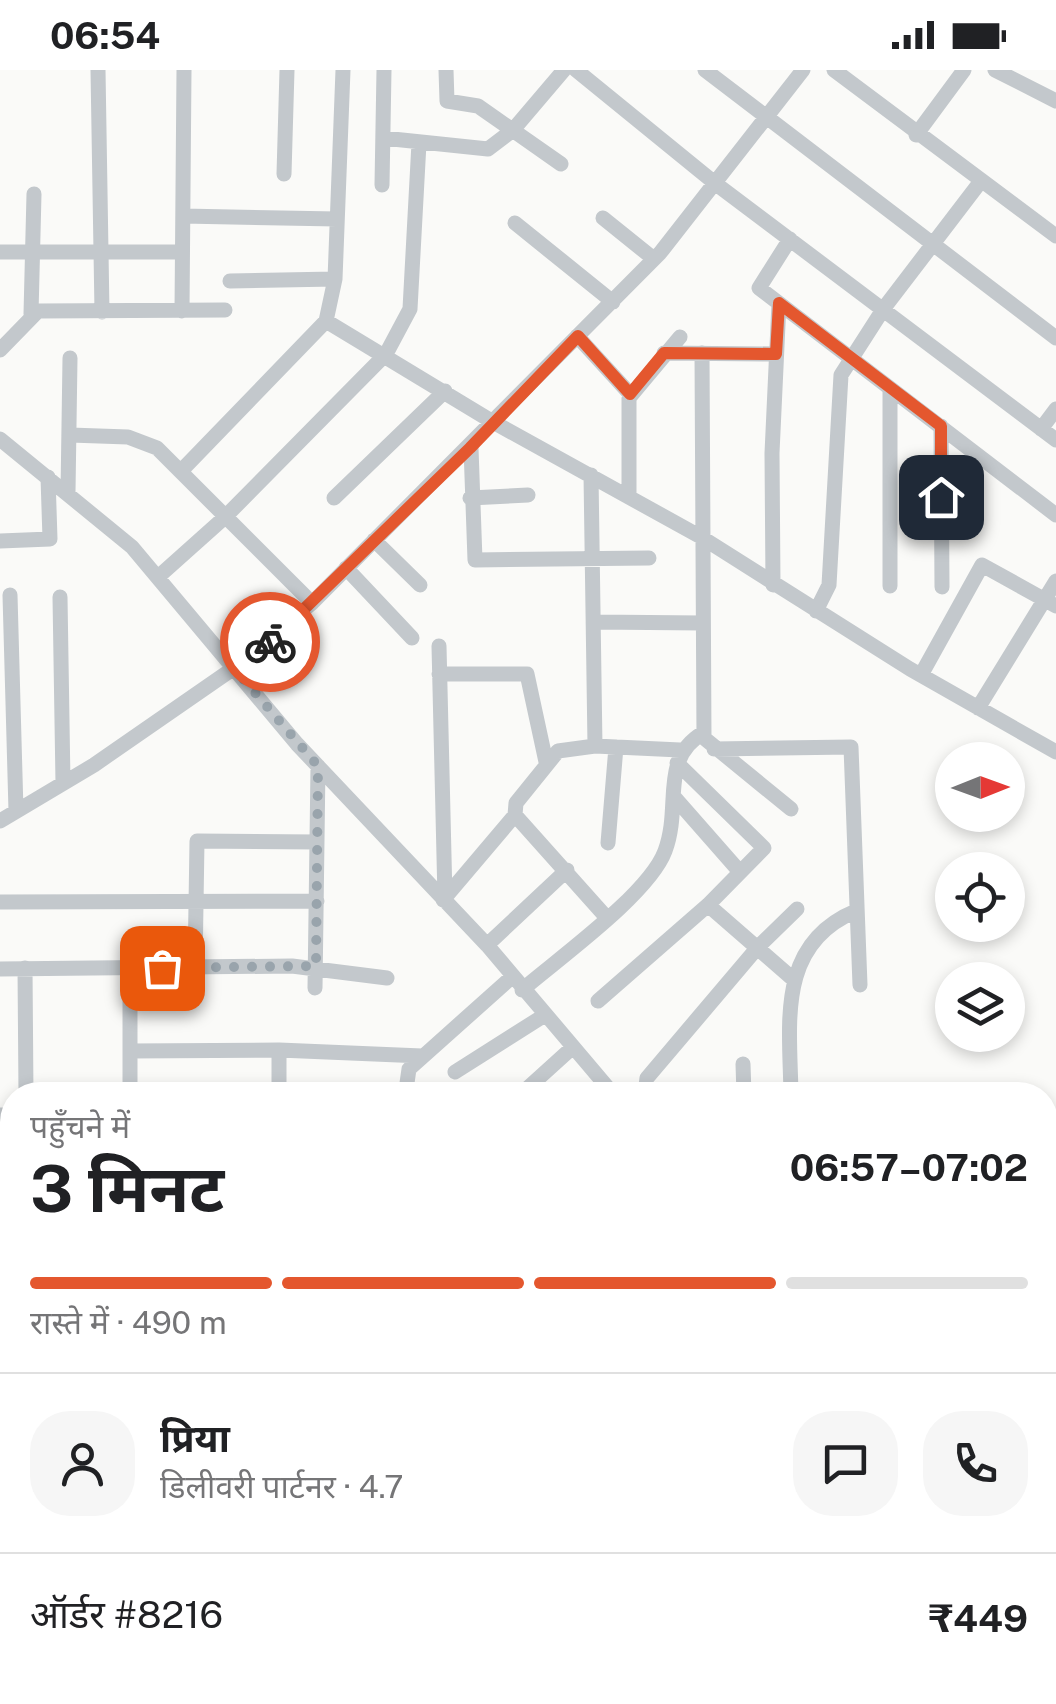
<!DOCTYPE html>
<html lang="hi">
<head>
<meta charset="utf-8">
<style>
  body { margin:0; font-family:"Public Sans","Noto Sans Devanagari",sans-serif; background:#f6f6f6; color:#202124; height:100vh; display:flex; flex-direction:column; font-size:38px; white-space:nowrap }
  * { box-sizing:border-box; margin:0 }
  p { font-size:32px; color:#757577 }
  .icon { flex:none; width:55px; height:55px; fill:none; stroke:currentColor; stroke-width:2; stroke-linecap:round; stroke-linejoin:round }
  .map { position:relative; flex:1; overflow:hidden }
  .side { position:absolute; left:0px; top:1012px; width:1058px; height:622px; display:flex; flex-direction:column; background:#fff; border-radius:40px 40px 0 0; box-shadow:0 5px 15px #0003 }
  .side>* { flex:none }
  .needle { width:65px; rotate:89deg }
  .buttons { position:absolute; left:935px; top:672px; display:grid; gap:20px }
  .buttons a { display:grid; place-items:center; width:90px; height:90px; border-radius:50%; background:#fff; box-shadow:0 5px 15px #0003; font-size:50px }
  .pin { position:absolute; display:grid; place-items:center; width:85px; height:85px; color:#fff; margin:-42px; border-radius:20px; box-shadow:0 5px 15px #0006 }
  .courier { position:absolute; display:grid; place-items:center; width:100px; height:100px; margin:-50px; border:8px solid #e4572e; border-radius:50%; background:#fff; color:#222; box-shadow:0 2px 12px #0007 }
  .headline em { font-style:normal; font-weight:700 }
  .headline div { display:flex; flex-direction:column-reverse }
  .headline { display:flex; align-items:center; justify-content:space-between; height:170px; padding:0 30px }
  h1 { font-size:65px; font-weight:700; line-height:75px }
  .bar { display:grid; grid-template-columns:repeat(4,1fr); gap:15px 10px; align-content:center; height:120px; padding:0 30px }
  .bar i { height:12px; border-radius:8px; background:#e0e0e0 }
  .bar .current { background:#e4572e }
  .bar p { grid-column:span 4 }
  .line { display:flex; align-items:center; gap:25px; padding:0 30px; border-top:2px solid #e0e0e0 }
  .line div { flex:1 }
  .round { display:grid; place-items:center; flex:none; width:105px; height:105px; border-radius:40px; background:#f6f6f6 }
  .status { display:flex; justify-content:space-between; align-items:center; height:70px; padding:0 50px; background:#fff; direction:ltr }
  .status svg { height:28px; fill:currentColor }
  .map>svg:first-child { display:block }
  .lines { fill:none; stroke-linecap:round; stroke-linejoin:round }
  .river { stroke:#bbc7cb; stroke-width:25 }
  .primary-casing { stroke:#b5babe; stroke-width:30 }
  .street { stroke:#c3c8cc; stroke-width:15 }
  .primary { stroke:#fff; stroke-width:25 }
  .done { stroke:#99a4ac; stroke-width:10; stroke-dasharray:0 18 }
  .route { stroke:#e4572e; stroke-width:12 }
</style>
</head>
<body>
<div class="status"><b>06:54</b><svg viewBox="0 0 49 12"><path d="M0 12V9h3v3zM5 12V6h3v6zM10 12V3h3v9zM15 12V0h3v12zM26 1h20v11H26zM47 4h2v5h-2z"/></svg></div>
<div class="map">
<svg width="1056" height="1634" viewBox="0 0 1056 1634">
  <rect width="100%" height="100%" fill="#fafaf8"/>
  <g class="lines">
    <path class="river" d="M1045 1150 1056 1135
      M0 1511 12 1516
      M287 1622 311 1634
      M489 1634 532 1622"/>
    <defs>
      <path id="primary" d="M1045 1571 1056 1565
        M1045 1596 1056 1590
        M939 1634 958 1622
        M980 1634 1000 1622"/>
    </defs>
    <use href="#primary" class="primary-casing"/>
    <path class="street" d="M98 0 102 242
      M446 0 447 31 478 36 561 94
      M576 0 716 114 1056 370
      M705 0 1056 268
      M834 0 1056 166
      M995 0 1056 31
      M916 65 964 0
      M383 68 488 79 513 60 564 0
      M284 104 287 0
      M382 115 384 0
      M183 146 337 149
      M603 148 654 189
      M515 153 613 232
      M790 169 759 218 1056 445
      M0 182H182
      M230 211 335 209
      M182 241 184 0
      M31 244 34 124
      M326 251 493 352 701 467 910 599 1056 682
      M577 266 630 324
      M0 280 38 241 225 240
      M664 283 776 284
      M702 283 704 668 791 739
      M941 356 942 517
      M1041 359 1056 339
      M70 365 128 367 157 378 312 533
      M0 369 132 477 297 674 487 875 614 1025
      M471 378 475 490 649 488
      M182 400 326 251 335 209 343 0
      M591 405 595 676
      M68 422 70 288
      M629 426V328L680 267
      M334 428 445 321
      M470 428 528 425
      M374 470 420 515
      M0 471 50 469 48 407
      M346 498 412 568
      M158 507 224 448 386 284 410 239 419 73
      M773 515 772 383 779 233
      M890 516V318
      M10 525 16 741
      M60 527 63 713
      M816 541 829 515 841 305 884 238 981 111
      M595 552 702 553
      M439 576 445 828
      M439 604H527L546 692
      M921 605 982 495 1056 536
      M978 638 1056 511
      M714 679 851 677 860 915
      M675 728 740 802
      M0 751 94 695 234 598 312 533 660 183 803 0
      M608 773 616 677
      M443 830 515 745
      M0 832 317 831
      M708 835 793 909
      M607 848 515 745 516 733 558 681 595 676 680 680
      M487 875 567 800
      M25 898 26 1025
      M195 898 197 771 317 772
      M0 899 292 896 387 908
      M130 899V1025
      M315 918 318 696
      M522 920C559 888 649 824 665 781 682 736 659 689 703 663
      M598 931 708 835 764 778 677 693
      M279 980 422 986
      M130 981 279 980V1025
      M743 994 744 1025
      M455 1002 545 945
      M415 1025 407 1013 409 999 513 906
      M520 1025 573 977
      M655 1025 646 1016 647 1008 758 877 797 839
      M791 1025C790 954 776 874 856 841
      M0 1045H12
      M0 1164H12
      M0 1358H12
      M1045 1360 1056 1349
      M570 1622 571 1634
      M1036 1634 1056 1622"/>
    <use href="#primary" class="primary"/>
  </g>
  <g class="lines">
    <path class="done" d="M162 898 316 896 318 696 234 598 270 572"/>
    <path class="route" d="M270 572 470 378 578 266 630 324 664 283 776 284 779 233 941 356V427"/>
  </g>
</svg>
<div class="buttons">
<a><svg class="needle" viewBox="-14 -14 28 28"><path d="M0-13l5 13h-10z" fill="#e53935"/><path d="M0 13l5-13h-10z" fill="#757577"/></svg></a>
<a><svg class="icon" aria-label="locate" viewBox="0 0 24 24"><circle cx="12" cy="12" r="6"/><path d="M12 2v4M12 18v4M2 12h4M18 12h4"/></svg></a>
<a><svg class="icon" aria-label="layers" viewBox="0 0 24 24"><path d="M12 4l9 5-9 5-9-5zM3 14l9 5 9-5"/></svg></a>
</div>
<div class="pin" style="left:162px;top:898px;background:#ea580c"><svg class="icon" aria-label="bag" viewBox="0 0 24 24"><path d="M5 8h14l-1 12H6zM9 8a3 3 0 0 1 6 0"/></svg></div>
<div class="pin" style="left:941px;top:427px;background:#1f2937"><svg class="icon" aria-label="home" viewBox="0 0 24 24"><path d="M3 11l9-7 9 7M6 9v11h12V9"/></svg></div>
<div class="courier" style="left:270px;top:572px"><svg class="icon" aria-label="bike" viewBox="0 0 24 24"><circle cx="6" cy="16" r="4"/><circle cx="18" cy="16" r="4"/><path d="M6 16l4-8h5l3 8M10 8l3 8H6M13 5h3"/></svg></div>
<section class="side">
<div class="headline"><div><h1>3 मिनट</h1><p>पहुँचने में</p></div><em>06:57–07:02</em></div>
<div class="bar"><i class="current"></i><i class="current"></i><i class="current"></i><i></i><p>रास्ते में · 490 m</p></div>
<div class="line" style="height:180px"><a class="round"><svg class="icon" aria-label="person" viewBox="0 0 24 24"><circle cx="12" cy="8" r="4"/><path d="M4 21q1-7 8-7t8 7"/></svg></a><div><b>प्रिया</b><p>डिलीवरी पार्टनर · 4.7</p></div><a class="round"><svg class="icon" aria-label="chat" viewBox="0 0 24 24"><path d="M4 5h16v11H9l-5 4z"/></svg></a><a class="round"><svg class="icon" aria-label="phone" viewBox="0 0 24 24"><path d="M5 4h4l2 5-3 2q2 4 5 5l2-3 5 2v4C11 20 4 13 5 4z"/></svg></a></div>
<div class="line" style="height:130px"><div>ऑर्डर #8216</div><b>₹449</b></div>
</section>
</div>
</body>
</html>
